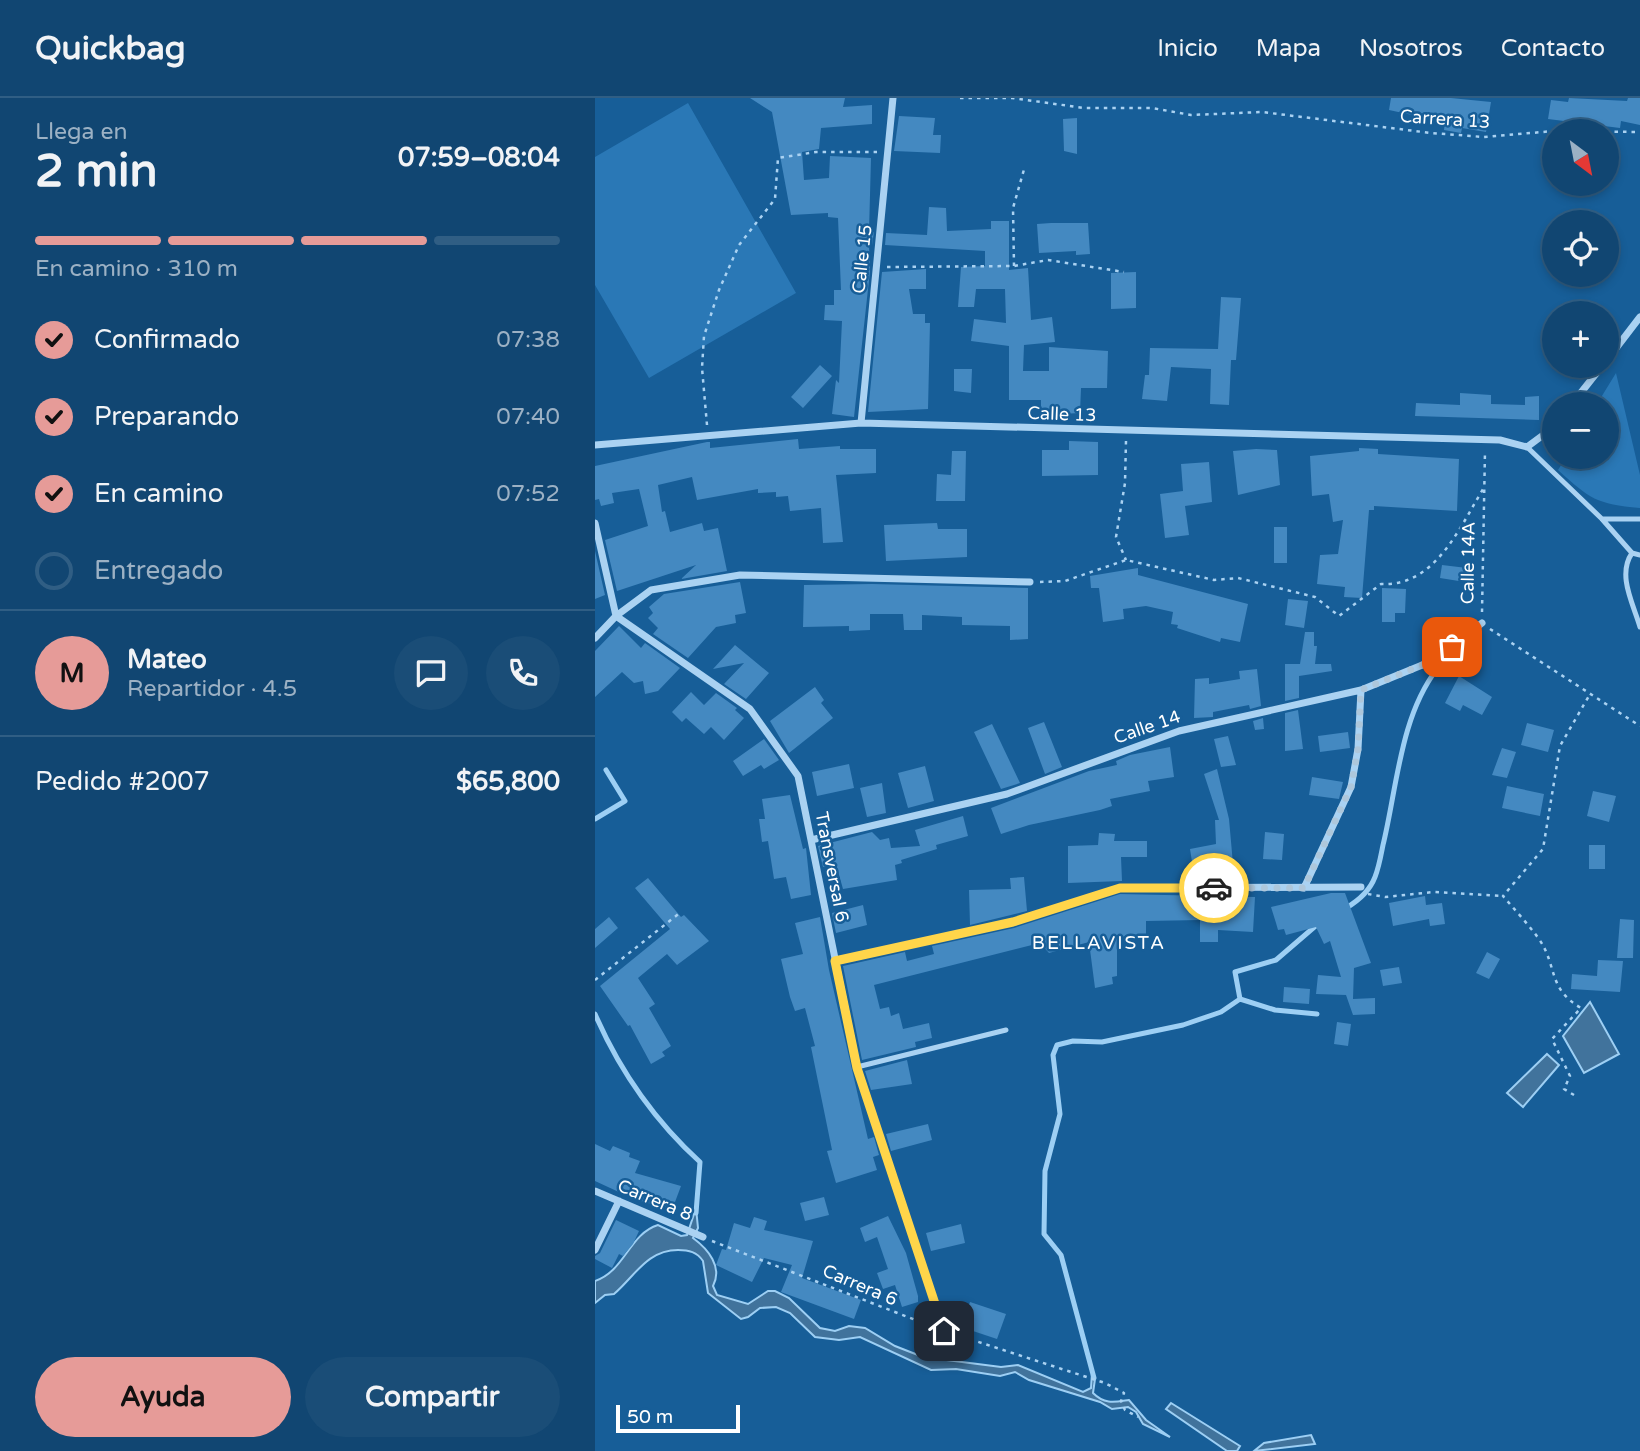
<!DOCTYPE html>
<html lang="es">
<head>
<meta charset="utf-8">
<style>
  body { margin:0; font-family:"Varela Round",sans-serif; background:#1a4d77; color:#f1f3f6; height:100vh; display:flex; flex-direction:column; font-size:26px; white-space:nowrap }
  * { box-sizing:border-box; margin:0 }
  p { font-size:23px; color:#9cb1c4 }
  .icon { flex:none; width:38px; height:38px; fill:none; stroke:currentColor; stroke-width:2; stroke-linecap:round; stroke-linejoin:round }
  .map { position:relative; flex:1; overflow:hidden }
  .drawer { display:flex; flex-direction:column; background:#114672; width:595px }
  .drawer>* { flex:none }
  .needle { width:46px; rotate:148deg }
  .controls { position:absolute; left:947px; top:21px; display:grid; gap:14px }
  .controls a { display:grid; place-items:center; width:77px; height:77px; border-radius:50%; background:#114672; box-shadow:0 4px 10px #0003,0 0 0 2px #305e84; font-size:35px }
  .scale { position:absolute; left:21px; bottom:18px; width:124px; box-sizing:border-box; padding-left:7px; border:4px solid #fff; border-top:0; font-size:19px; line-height:24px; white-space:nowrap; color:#fff; -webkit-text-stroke:5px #175e98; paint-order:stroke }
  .pin { position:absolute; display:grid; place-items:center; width:60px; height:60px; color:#fff; margin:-30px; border-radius:14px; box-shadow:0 4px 10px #0006 }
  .courier { position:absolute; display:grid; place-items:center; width:70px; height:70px; margin:-35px; border:5px solid #ffd54a; border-radius:50%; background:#fff; color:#222; box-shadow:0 2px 9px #0007 }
  .head em { font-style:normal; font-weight:700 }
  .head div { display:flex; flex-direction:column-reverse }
  .head { display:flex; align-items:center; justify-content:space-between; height:119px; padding:0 35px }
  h1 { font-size:46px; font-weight:700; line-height:52px }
  .bar { display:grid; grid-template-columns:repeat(4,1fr); gap:10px 7px; align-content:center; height:84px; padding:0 35px }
  .bar i { height:9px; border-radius:5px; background:#305e84 }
  .bar .active { background:#e69b98 }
  .bar p { grid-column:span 4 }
  .line { display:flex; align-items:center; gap:18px; padding:0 35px; border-top:2px solid #305e84 }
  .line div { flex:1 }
  .round { display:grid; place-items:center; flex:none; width:74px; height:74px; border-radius:37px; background:#1a4d77 }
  ol { padding:0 35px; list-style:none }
  li { display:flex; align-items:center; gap:21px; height:77px }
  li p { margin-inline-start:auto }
  li .icon { padding:7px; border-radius:50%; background:#e69b98; color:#111; stroke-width:4 }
  li:last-child { color:#9cb1c4 }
  li i { width:38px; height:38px; border:4px solid #305e84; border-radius:50% }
  .action { display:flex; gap:14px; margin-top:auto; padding:14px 35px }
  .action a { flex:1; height:80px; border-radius:42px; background:#e69b98; color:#111; font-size:28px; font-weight:700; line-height:80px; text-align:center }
  .action a+a { background:#1a4d77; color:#f1f3f6 }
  header { display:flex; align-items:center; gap:42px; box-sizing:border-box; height:98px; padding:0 35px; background:#114672; border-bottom:2px solid #305e84 }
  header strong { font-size:33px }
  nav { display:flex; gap:38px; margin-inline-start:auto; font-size:24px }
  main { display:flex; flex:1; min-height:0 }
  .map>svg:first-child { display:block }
  .green { fill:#2a78b6 }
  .water { fill:#41739c; stroke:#9dcff4; stroke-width:2 }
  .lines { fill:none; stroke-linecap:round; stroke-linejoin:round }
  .stream { stroke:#9dcff4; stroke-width:5 }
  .building { fill:#4489c1 }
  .path { stroke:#aad2f2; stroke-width:2.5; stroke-dasharray:3.5 5; stroke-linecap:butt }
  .service { stroke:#aad2f2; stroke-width:5 }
  .minor { stroke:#aad2f2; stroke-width:7 }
  .done { stroke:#aec7db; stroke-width:7; stroke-dasharray:0 12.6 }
  .route { stroke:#ffd54a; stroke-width:9 }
  .labels { text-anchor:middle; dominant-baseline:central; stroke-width:5; stroke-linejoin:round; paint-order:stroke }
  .street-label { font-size:18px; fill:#fff; stroke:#175e98 }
  .neighbourhood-label { font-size:19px; letter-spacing:2px; fill:#fff; stroke:#175e98 }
</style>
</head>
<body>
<header>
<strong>Quickbag</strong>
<nav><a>Inicio</a><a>Mapa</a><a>Nosotros</a><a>Contacto</a></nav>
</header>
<main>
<section class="drawer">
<div class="head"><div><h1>2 min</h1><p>Llega en</p></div><em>07:59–08:04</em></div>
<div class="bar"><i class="active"></i><i class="active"></i><i class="active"></i><i></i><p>En camino · 310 m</p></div>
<ol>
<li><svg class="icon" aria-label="check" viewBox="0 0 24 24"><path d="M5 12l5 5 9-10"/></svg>Confirmado<p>07:38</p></li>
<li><svg class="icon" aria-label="check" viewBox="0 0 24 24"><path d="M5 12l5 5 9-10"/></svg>Preparando<p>07:40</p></li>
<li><svg class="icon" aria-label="check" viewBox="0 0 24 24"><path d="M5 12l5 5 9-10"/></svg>En camino<p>07:52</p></li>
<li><i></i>Entregado</li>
</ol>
<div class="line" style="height:126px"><b class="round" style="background:#e69b98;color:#111">M</b><div><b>Mateo</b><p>Repartidor · 4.5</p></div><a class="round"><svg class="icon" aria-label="chat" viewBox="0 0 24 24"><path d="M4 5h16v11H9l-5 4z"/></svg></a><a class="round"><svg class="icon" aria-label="phone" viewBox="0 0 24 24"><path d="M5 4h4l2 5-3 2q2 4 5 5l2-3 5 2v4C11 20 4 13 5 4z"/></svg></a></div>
<div class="line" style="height:91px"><div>Pedido #2007</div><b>$65,800</b></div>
<div class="action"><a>Ayuda</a><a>Compartir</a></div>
</section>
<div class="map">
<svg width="1045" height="1353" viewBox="0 0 1045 1353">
  <rect width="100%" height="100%" fill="#175e98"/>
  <path class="green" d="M93 5 201 195 54 280 0 187V59Z
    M1021 275 1045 377V410C1001 406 995 401 963 372L971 359H1012V306H1002Z"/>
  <path class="water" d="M995 904 1024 956 989 975 968 938Z
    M952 956 964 967 928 1009 912 995Z
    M101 1110 103 1130 98 1140C113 1151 128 1169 118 1188L122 1197 153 1206 173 1193H180L194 1200 225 1230 240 1233 254 1228 270 1230 300 1248 328 1259 406 1269 423 1267 488 1294 496 1290 497 1275 500 1281 498 1295C510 1307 520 1304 534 1302L551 1322 575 1339 548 1326 541 1314 533 1309 517 1311 505 1304 434 1282 420 1274 405 1278 361 1271 336 1272 265 1239 244 1242 220 1239 195 1215 181 1209 165 1210 153 1219 146 1221 113 1195 108 1163C102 1154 94 1152 83 1152 52 1152 40 1178 19 1196L10 1197 0 1205V1183C30 1173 34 1136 63 1127L86 1138 92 1137Z
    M576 1305 645 1348 642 1353H632L571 1311Z
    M716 1337 720 1346 659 1353 669 1345Z"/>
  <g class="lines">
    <path class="stream" d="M0 721 30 703 11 672
      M751 810C763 803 775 792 780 779 784 769 786 757 788 747 802 690 805 619 842 571L862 572 875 545 883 537
      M645 901 640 874 681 862 724 825
      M0 916C24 971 60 1023 105 1064L101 1115
      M499 1280 466 1157 449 1136 450 1073 465 1016 458 957 462 947 478 943 507 944 588 927 626 914 645 901 680 912 722 916"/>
  </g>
  <path class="building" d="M155 0H250L248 9 277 7V26L226 30 224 51 207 54 209 82 234 80 235 58 276 60 274 134H279L277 147H274L275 173 259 319 237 316 241 282 244 285 247 223 229 222 230 207H239V192H246L243 120 233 119V115L196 117 177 14Z
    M796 0H856L896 4 891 34 867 30 866 35 849 32 850 24 794 12Z
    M974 0 1032 3 1033 0H1045V27L1026 23 1025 30 953 21 956 2 973 4Z
    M304 18 340 20 338 37H346L345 55 299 53Z
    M482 20V56L469 53 468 21Z
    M334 109 351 110 352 133 396 131V123H414V172L433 170 436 222 457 219 460 244 429 247 428 273H454V249L513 253 512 290H486L485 315 446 317V302H414V248L376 243 379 221 411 225 410 191H381L379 209H363L366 169 390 168V153L290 147 291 135 332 137Z
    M456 125H493L495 156 481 157V153L444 155 442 126Z
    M331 171V191H314L318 216H330V225H335L333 311 273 314 287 174Z
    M541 174V210L516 211V175Z
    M626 199 646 200 641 262H636L634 307 615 306 616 271 576 269 572 303 547 301 550 277H554L555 250 623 251Z
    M225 267 237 278 208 310 196 299Z
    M359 271H377L376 295 359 293Z
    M865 295 896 297V306L930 307V299L944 298V322L820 318 821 305 865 307Z
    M203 341 204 351 245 348V351H281V375L241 377 248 444 228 445 226 410 195 413 193 398 181 399V394L163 395V391L102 402 97 379 63 387 67 414 70 413 75 434 107 425 109 433 123 430 132 473 86 481 101 467 22 493 10 442 53 428 44 391 17 395 19 405 6 408 4 401 0 402V368L112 344H115V350Z
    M474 343 503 344V377L447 378V352H474Z
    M764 350 783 351V356L864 361 862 413 779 408V412H774L767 500 749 499 750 489 722 486 725 457 743 456 748 422 738 424 734 396 717 398 715 358 764 353Z
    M661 351 682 352 685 387 643 397 638 353Z
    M357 353H371L370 403H341L342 376 356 377Z
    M614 364 617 404 590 408 594 437 570 440 565 396 588 393 586 366Z
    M342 425 343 431H372V459L291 463 289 427Z
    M679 429H692V465H679Z
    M0 453 10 497 0 501Z
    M847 467 872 470 870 484 845 480Z
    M543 470V477L653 506 645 544 626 540 625 544 582 530 583 527 576 526 578 514 551 508 528 511 529 521 508 524 504 490H496L495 478Z
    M145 484 151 515 140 517 141 525 121 529 93 560 58 536 63 530 53 520 58 515 54 509 69 496Z
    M277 486 433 490V541L415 542V528L367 527V519L327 517V532H309L308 516H275V532L254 533V528L208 529 209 487Z
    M787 490 811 491 810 515H800V524H787Z
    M693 501 713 503 709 530 690 527Z
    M24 528 46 550 50 545 85 570 63 593 50 596 48 583 39 585 27 574 0 599V553Z
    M710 534H719V548H722L720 566H736L737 573 704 578V600L690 603V566H705Z
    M140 547 174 575 151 601 129 586 149 565 118 571Z
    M662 571 666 608 655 611 654 607 618 614V619L599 620 600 581 614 580V586L645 581 644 573Z
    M864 578 897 599 887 617 868 607 865 613 850 605Z
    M220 589 229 602 226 605 238 620 194 655 175 623Z
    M96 594 109 607 121 595 142 610 140 612 149 620 129 642 116 629 109 636 91 620 87 624 77 614Z
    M703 612 708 651 690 653V615Z
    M668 620 669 631 660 632 658 623Z
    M449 624 467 669 450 676 433 630Z
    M932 625 959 632 953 654 926 647Z
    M397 626 425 685 406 691 379 634Z
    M753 634 755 650 725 654 723 638Z
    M633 638 641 667 626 669 619 641Z
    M169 641 184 662 169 671 166 667 148 678 138 663Z
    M575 649 579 679 553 683 555 693 515 701 517 708 505 712 434 727 406 736 396 710 494 673 522 667 521 663 535 657Z
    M907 650 921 654 912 680 897 677Z
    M254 666 259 690 222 698 217 674Z
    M330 668 339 703 313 710 303 675Z
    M622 671 634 721 638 766 598 770 595 751 621 746 620 722H624L609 676Z
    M717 679 748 684 744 701 714 697Z
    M287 685 291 715 272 719 265 690Z
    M912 688 949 696 945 718 907 710Z
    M998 693 1021 698 1014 724 992 718Z
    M195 697 208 751 211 750 216 797 196 801 191 779 179 781 173 743 167 744 164 721H170L167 701Z
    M368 718 373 738 341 747 342 751 306 762 307 765 300 767 302 782 248 791 241 766 228 769 223 748 277 734 285 742 294 740 296 750 325 748 320 732Z
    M670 734 689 736 687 762 668 761Z
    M504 735 520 736 519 743H552V759H526L527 783 473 785V748L503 747Z
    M994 747H1010V771H994Z
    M429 779 432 813 375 827 374 792 416 791 415 780Z
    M53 780 86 819 89 817 114 843 82 867 72 856 43 880 60 906 54 910 76 948 67 954 70 958 56 966 35 927 33 928 5 888 75 831 40 790Z
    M736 795H750L776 865 759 870 758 901 780 900V916L758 917 751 897 721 896 723 877 746 879 735 843 729 846 721 829 691 837 689 831 683 832 681 825 676 809Z
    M525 796 660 799 658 834 623 832V844H605V822L551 823V837L522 839V878L517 879 518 886 500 890 494 844 454 855 445 845 279 887 285 911 294 909 296 918 304 915 308 931 334 925 337 940 320 944 321 949 267 962 248 868 310 854 312 863 339 856 337 848 419 830Z
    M830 798 831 807 847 805 850 826 835 828 834 821 798 828 794 805Z
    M268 807 272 827 241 835 237 815Z
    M14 819 23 830 0 850V831Z
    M225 819 234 872 273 1041 279 1039 284 1057 278 1059 282 1072 241 1085 232 1053 237 1052 216 949 220 948 210 910 200 913 195 899 186 861 208 856 200 825Z
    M1025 821 1039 822 1038 860H1022Z
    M892 854 905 861 894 881 881 875Z
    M1003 862 1028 863 1025 894 976 891 977 876 1002 878Z
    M804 869 807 885 788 888 785 872Z
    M689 889 715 891 714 906 688 904Z
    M742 924 756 926 753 948 739 946Z
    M312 962 317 986 276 992 270 973Z
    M333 1026 337 1042 296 1053 291 1036Z
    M0 1046 15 1053 18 1048 35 1055 34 1059 45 1063 40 1075 86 1088 77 1112 39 1101 0 1083Z
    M229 1099 234 1117 210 1123 205 1105Z
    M293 1118 311 1155 323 1198V1204L307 1209 300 1187 288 1191 282 1175 293 1171 282 1139 270 1144 265 1130Z
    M159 1119 172 1123 169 1132 218 1143 207 1180 266 1202 259 1221 186 1194 197 1167 169 1160 157 1184 121 1167 127 1151 131 1152 139 1125 155 1130Z
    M21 1122 44 1133 38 1146 28 1158 24 1156 17 1170 0 1161V1158L5 1155Z
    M366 1126 370 1145 336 1153 331 1135Z
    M375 1204 411 1216 402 1241 366 1229Z"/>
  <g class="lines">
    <path class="path" d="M365 0H417L489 10H557L596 17 667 14 836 35 889 39 959 33
      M960 33 1045 34
      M419 168 418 110 430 68
      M292 169 419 168 453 162 529 174
      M112 327 107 270 109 238 124 192 144 147 180 101 183 60 221 54H282
      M531 343 530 385 521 439 531 462
      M445 484 470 483 531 462 619 482 643 480 720 499 744 518 786 486C841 489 865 428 890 388
      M887 514 890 353
      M895 531 1045 628
      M773 796 790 799 839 794 908 798
      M0 882 86 814
      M979 997 969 991 975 978 957 941 986 910C952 890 963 869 944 841 933 826 920 812 908 798L948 751 965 648 995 596
      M117 1143 336 1228
      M359 1236 510 1285 529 1295 526 1303 530 1312 543 1319"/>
    <path class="service" d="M932 349 1007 421 1037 455 1045 457
      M1007 421H1045
      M1037 455C1022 477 1038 505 1045 529
      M262 969 411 932"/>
    <path class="minor" d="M1012 262 1045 219
      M977 306 1007 268
      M266 325 298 0
      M0 347 266 325 905 342 932 349 959 329
      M0 425 21 518 155 611 203 678 262 969 349 1233
      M0 540 21 518 56 492 145 477 435 484
      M216 742 412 696 584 633 766 592 842 561 887 525
      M709 790 756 689 763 651 766 592
      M240 863 418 824 525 790 766 789
      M0 1093 108 1139
      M0 1152 24 1103"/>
  </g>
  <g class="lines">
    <path class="done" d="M619 790H709L756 689 763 651 766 592 842 561 857 549"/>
    <path class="route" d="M349 1233 262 970 240 863 418 824 525 790H619"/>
  </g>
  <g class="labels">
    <g class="street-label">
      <text transform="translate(850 21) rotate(4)">Carrera 13</text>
      <text transform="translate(267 161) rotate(-84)">Calle 15</text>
      <text transform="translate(467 316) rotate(2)">Calle 13</text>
      <text transform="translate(873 465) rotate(-89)">Calle 14A</text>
      <text transform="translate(552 629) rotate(-19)">Calle 14</text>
      <text transform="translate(237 769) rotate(79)">Transversal 6</text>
      <text transform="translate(60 1102) rotate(23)">Carrera 8</text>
      <text transform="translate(265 1187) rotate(23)">Carrera 6</text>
    </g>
    <g class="neighbourhood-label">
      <text x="504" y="845">BELLAVISTA</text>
    </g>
  </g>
</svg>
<div class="controls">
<a><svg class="needle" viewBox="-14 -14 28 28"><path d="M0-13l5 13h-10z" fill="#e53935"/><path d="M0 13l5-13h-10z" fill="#9cb1c4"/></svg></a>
<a><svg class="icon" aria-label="locate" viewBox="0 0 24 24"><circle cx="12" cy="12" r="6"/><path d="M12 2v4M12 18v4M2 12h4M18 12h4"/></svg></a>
<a>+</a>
<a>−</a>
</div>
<div class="scale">50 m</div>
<div class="pin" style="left:857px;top:549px;background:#ea580c"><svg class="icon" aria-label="bag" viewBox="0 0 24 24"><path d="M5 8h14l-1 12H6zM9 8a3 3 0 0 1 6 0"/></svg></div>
<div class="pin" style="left:349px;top:1233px;background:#1f2937"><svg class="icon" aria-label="home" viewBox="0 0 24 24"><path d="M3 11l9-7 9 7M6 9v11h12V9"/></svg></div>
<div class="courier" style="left:619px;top:790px"><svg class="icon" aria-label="car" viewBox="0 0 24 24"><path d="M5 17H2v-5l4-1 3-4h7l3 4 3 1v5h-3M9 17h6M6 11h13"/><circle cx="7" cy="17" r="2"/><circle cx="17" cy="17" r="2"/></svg></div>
</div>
</main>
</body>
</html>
